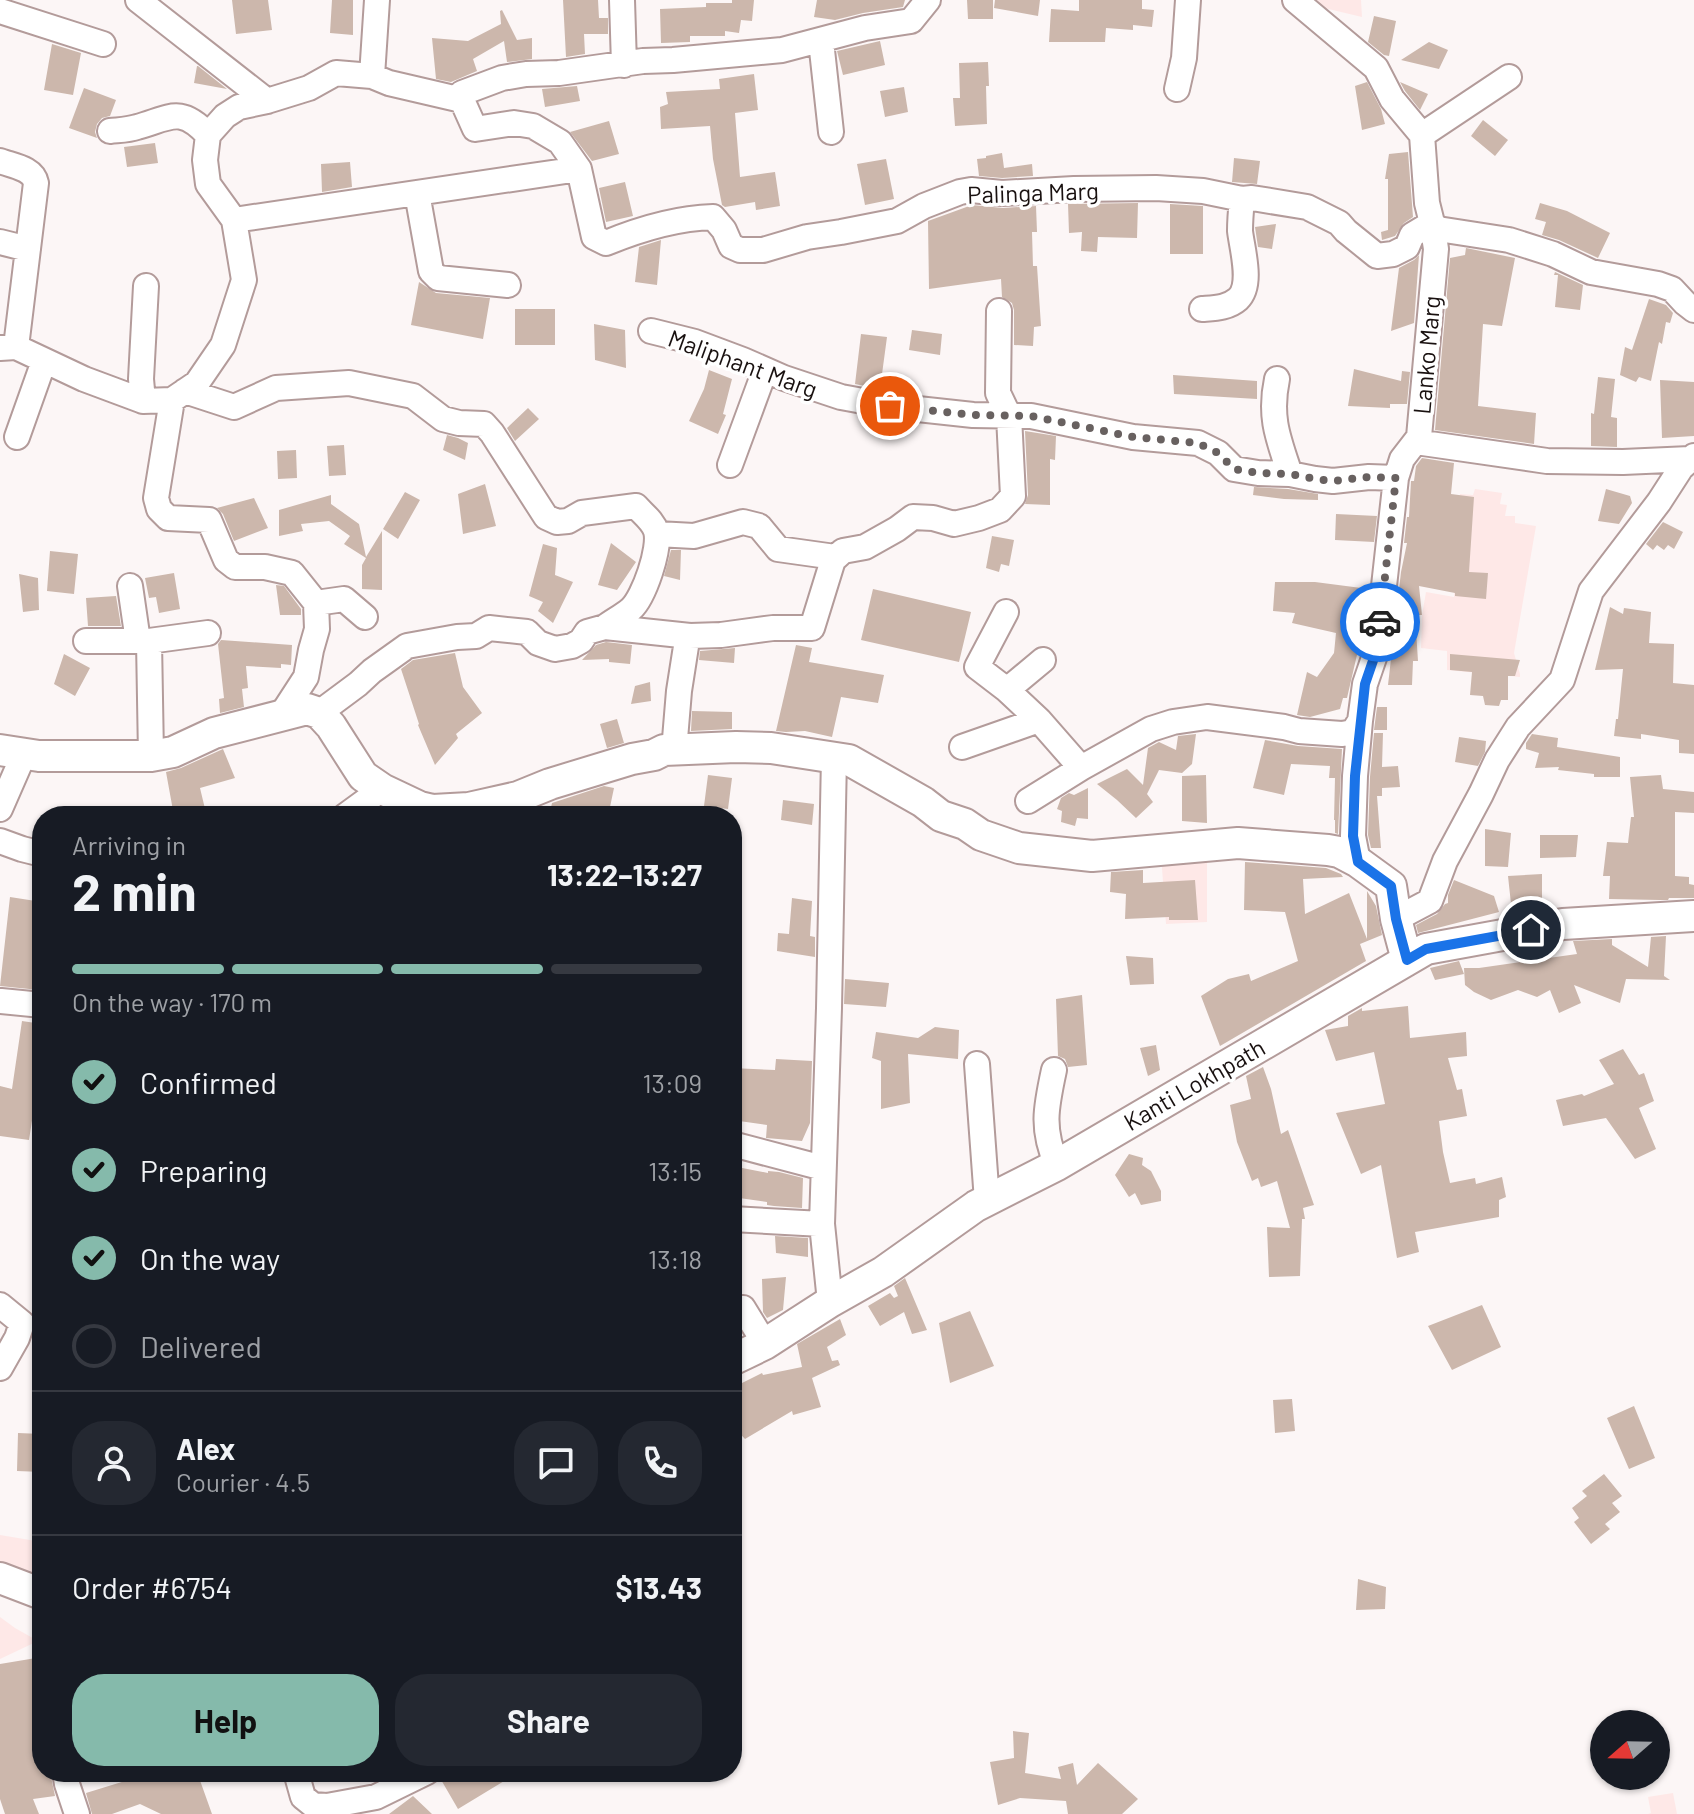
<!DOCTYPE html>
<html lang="en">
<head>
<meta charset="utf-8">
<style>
  body { margin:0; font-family:Barlow,sans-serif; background:#242831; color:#f1f3f6; height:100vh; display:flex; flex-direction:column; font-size:30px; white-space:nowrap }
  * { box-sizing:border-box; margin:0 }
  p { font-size:26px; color:#9ea1a6 }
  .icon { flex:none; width:44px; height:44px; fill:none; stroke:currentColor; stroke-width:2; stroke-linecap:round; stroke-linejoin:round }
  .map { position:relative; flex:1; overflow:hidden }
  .drawer { position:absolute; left:32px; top:806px; width:710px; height:976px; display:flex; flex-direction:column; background:#171b24; border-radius:32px; box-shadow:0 2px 6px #0004 }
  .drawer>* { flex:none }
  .needle { width:52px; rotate:250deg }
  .controls { position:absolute; left:1590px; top:1710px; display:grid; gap:16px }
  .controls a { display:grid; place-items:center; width:80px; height:80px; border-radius:50%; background:#171b24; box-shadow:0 2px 6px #0004; font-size:40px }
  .pin { position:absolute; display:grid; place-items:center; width:68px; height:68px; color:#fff; margin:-34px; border:4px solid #fff; border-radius:50%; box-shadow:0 2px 8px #0007 }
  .courier { position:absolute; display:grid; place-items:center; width:80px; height:80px; margin:-40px; border:6px solid #1a73e8; border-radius:50%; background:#fff; color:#222; box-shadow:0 2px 10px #0007 }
  .headline em { font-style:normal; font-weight:700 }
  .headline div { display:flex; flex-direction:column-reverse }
  .headline { display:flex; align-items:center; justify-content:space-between; height:136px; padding:0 40px }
  h1 { font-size:52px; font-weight:700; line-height:60px }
  .bar { display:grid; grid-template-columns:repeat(4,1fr); gap:12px 8px; align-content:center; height:96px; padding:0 40px }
  .bar i { height:10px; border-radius:6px; background:#363941 }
  .bar .active { background:#85baab }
  .bar p { grid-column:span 4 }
  .line { display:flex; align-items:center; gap:20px; padding:0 40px; border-top:2px solid #363941 }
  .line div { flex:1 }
  .round { display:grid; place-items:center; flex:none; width:84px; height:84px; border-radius:32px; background:#242831 }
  ol { padding:0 40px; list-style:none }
  li { display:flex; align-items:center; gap:24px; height:88px }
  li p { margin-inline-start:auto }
  li .icon { padding:8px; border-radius:50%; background:#85baab; color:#111; stroke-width:4 }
  li:last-child { color:#9ea1a6 }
  li i { width:44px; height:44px; border:4px solid #363941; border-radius:50% }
  .primary-button { display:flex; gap:16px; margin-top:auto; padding:16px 40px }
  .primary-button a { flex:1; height:92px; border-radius:32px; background:#85baab; color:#111; font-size:32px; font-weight:700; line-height:92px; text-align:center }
  .primary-button a+a { background:#242831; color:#f1f3f6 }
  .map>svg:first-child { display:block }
  .built { fill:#fee8e7 }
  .building { fill:#ccb7ac }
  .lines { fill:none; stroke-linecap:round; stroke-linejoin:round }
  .minor-casing { stroke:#b39b9a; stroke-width:28 }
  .major-casing { stroke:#b39b9a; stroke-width:34 }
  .minor { stroke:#fff; stroke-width:24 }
  .major { stroke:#fff; stroke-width:30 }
  .done { stroke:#686160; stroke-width:8; stroke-dasharray:0 14.4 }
  .route { stroke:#1a73e8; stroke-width:10 }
  .labels { text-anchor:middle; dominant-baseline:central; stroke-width:7; stroke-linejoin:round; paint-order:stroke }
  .street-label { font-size:24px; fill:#191110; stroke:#fff }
</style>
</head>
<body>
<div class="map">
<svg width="1694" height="1814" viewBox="0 0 1694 1814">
  <rect width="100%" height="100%" fill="#fcf6f6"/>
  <path class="built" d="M1317 0H1361L1362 17 1316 6Z
    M1475 489 1502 493 1500 504 1507 505 1505 516H1515V523L1536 526 1514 653 1520 674V677L1447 670V651L1421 648 1422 615 1426 592 1454 597 1460 494 1473 495Z
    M1161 854 1207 856V922L1166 924Z
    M0 1535 42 1542V1586L0 1573Z
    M0 1617 15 1628 38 1641 0 1659Z
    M1673 1793 1677 1814H1648L1651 1813 1648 1797Z"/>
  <path class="building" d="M232 0H268L272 30 236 34Z
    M332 0H353V35L330 33Z
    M563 0H598L599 18H608V34H584L585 54 566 57Z
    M732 0H754L752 21 741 20 739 33 725 31V36H690V42L661 43 660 9 706 7V3H732Z
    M817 0H905L903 7 863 13 835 20 814 17Z
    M967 0H993V19H968Z
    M995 0H1040L1038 16 994 8Z
    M1079 0H1142V9L1154 10 1152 27 1133 25V30L1106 28 1105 42H1049L1051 9 1079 11Z
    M502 10 517 40 532 38V59L507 62 504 41 473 59 477 71 451 82 436 79 432 38 468 41 501 24 500 11Z
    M1374 16 1396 21 1389 56 1384 55 1368 42Z
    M880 41 885 65 843 75 837 51Z
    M1429 42 1448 50 1439 69 1401 60Z
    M52 44 81 53 73 95 44 90Z
    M988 62 989 86H986L987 124 955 126 953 98H960L959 63Z
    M197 66H198L227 89 194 83Z
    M754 74 758 110 735 113 740 177 775 172 780 206 756 210 755 202 725 207 722 205 713 159 710 126 661 129 660 107 668 104 666 92 720 89 719 79Z
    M1367 82 1381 109 1385 124 1362 130 1355 86Z
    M1400 82 1428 94 1420 110 1405 91Z
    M577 86 580 101 545 107 542 89Z
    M904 87 908 112 885 117 880 91Z
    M84 88 116 100 110 116 102 118 97 124 95 132 97 138 69 128Z
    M1483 120 1508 140 1495 156 1471 136Z
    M609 121 619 154 592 161 570 132Z
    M155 143 158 163 127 167 124 147Z
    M1408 152 1413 217 1404 223 1395 236 1382 240 1381 232 1388 230V179H1385L1389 154Z
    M1002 153 1004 168 1032 164 1033 176 1002 178 979 176 977 159 986 158V156Z
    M1234 158 1260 161 1257 184 1232 182Z
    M886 159 894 199 865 205 857 164Z
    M350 162 352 187 322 192 321 164Z
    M625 182 633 216 606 222 599 188Z
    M1138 203 1137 238 1098 237 1097 252 1081 251 1082 232 1069 233 1068 204Z
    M1540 203 1567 211 1610 233 1598 258 1559 240 1542 235 1546 222 1535 219Z
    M1170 204 1203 206V254H1170Z
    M972 205 1003 208 1036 206 1037 232H1032L1033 266H1037L1041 326 1034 327 1033 346 1014 345V310L1012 303 1002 297 1001 279 929 289 928 221Z
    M1276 224 1272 249 1258 247 1255 227Z
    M661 240 657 285 635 282 639 247Z
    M1466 248 1515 258 1502 326 1483 324 1478 406 1536 413 1534 444 1435 430 1450 258 1465 255Z
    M1419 255 1414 323 1391 331 1399 268 1414 260Z
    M1555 272 1583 285 1580 310 1555 307 1558 275H1554Z
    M419 282 436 293 490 298 483 339 411 325Z
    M1649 299 1666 305 1673 313 1670 323 1666 322 1662 344 1659 342 1651 381 1639 377 1636 382 1620 375 1625 347 1632 350Z
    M515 309H555V345H515Z
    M594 324 625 330 626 368 595 360Z
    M912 330 942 334 940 355 909 350Z
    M861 334 887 337 880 389 855 384Z
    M1354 369 1401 381 1402 371 1410 372 1407 404H1390V408L1348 406Z
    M709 370 732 379 723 414 726 415 718 434 689 421 704 389Z
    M1173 375 1257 381V399L1174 394Z
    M1598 377 1615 379 1611 417 1617 418V447L1591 446V413L1594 414Z
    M1660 380 1694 382V436L1662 438Z
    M528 408 539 419 515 441 507 428Z
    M1025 431 1056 436 1055 460 1050 459V505L1025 504 1028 495Z
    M447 435 458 438 468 443 465 460 443 450Z
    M344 445 346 475 329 476 327 446Z
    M296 450 297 478 278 479 277 451Z
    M1422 458 1454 463 1451 494 1474 497 1469 572 1488 573 1486 599 1455 596V593L1419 586 1422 615H1415L1418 661H1413L1412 685H1388L1401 572 1407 543H1404L1407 517H1409L1411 481H1414L1416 466Z
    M485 484 496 526 463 534 458 494Z
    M1254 487 1288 489 1318 494V500L1284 499 1253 495Z
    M1606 489 1630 496 1632 503 1619 524 1598 521Z
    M405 492 420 500 398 539 383 529Z
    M331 495V504L359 524 366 557 382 531V590L362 589V565L366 558 344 544 350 536 329 521 301 524 303 531 279 536V510Z
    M254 498 268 528 234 541 223 514 217 508Z
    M1336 514 1377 516 1374 542 1335 540Z
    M1663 522 1683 532 1674 549 1668 545 1664 550 1657 545 1653 550 1646 544Z
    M992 536 1014 540 1009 566 1001 564 999 572 986 568Z
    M611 543 636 562 617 590 598 585Z
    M543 544 557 548 555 575 573 582 553 623 538 611 543 602 529 596Z
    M671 550H681L680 580 664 576Z
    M50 551 78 554 74 594 47 591Z
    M174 573 180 609 159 613 156 597 149 598 145 578Z
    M19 574 38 578 39 610 23 612Z
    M1275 582H1315L1369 589 1366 616 1347 698H1343L1340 709 1310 717 1297 715 1307 672 1317 677 1334 653 1336 633 1292 623 1295 613 1273 611Z
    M276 585 284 586 301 609V615H280Z
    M873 589 971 612 959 662 861 640Z
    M116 596 121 626H88L86 598Z
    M1610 607 1623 614 1624 608 1651 612 1649 643 1674 644 1673 683 1694 685V754L1679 753V740L1641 734V739L1614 736 1616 719H1618L1623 669 1595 670Z
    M221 640 292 645 291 665 281 664V668L246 666 248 688 242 689 244 707 220 713 219 699 224 698 218 644Z
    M606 642 632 645 630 664 609 662V659L582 660 596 645Z
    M796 645 812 648 809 662 884 675 878 703 841 697 832 737 805 731 786 732 776 731Z
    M735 648 734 663 699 660 700 651Z
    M455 653 463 687 482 713 456 734 458 738 435 765 418 725 419 724 401 669 413 660Z
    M64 654 90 668 75 696 54 684Z
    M1450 654 1520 660 1515 676H1508V700H1501L1499 706 1485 705 1483 696 1470 695 1472 672 1450 670Z
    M650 682 651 701 631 704 635 686Z
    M1377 707H1387V730H1374Z
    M692 711 732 712V729L691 731Z
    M617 719 624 743 607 748 600 724Z
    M1374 733H1383L1382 767 1398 766 1400 787 1382 788V796H1377L1381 848H1371L1368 835 1370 777Z
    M1196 734 1192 764 1182 773 1159 770 1147 794 1153 802 1136 818 1117 800 1097 784 1127 769 1143 785 1148 748 1159 742 1176 750 1178 736Z
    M1532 734 1558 738 1557 747 1620 757V777H1594V774L1558 770 1559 767 1535 768 1539 753 1526 749V743Z
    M1459 737 1486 741 1485 752 1478 766 1455 762Z
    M1265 740 1298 746 1342 749 1338 834 1335 833V820H1334L1335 778H1329L1330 766 1291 764 1284 795 1253 788Z
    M223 749 235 778 200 788 206 813 193 816H174L166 772 181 768Z
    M708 775 732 778 728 809 704 806Z
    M1206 775 1207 823 1182 821V776Z
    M1661 775 1663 789 1694 792V813L1675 812V876L1689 877V884L1694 885V898H1669L1668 900H1660L1609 899 1610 876H1603L1607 842 1628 843 1631 817H1634L1630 777Z
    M604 786 614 788 610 807 604 806 602 815 583 812 582 816 550 812 552 803Z
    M1088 788V819L1077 818 1075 826 1061 822 1062 811 1057 809 1061 798 1069 793 1074 795Z
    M783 800 814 804 812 825 781 820Z
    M1485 829 1511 833 1508 867 1485 866Z
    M1540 835H1578L1576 857 1540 858Z
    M1245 862 1326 868 1341 874 1343 877 1303 879 1305 914 1349 893 1367 939V891L1376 906 1382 935 1360 944 1366 961 1220 1046 1201 996 1228 979 1249 974 1251 981 1298 961 1285 912 1244 910Z
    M1143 870V883L1195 880 1198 920H1169V917L1125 919 1126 894 1110 892 1111 872Z
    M1542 874V902L1511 904 1508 876Z
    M1454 880 1494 896 1499 912 1418 933 1416 925 1437 914 1445 904 1448 903V895Z
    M10 897 42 902V950L39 990 0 986Z
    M792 898 812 901 810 936 815 937V957L777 951 778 933 789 934Z
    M1666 936 1664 976 1670 980 1626 979 1620 1003 1574 985 1581 1003 1559 1013 1550 990 1537 997 1518 990 1491 1000 1474 992 1465 985 1464 968H1479L1577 954 1573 941 1612 939V945L1648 967 1651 937Z
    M1126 956 1153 958 1154 984 1130 985Z
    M1459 961 1464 974 1435 980 1430 968Z
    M845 979 889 983 886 1007 844 1004Z
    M1082 995 1087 1065 1068 1067 1065 1059 1058 1056 1056 999Z
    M1408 1006 1410 1038 1466 1032 1467 1056 1448 1058 1457 1090 1462 1089 1467 1116 1439 1121 1443 1152 1450 1183 1475 1178 1476 1184 1502 1177 1506 1197 1499 1200V1217L1415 1232 1419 1252 1397 1258 1381 1165 1361 1174 1336 1113 1385 1104 1374 1052 1336 1061 1325 1030 1348 1026V1016L1362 1008V1011Z
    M22 1021 42 1024V1056L29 1140 0 1136V1086L12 1089Z
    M935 1027 959 1030 958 1059 908 1054 910 1103 881 1109V1061L872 1058 876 1032 918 1038Z
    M1156 1045 1160 1070 1148 1076 1140 1048Z
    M1623 1049 1639 1075 1644 1073 1654 1101 1639 1108 1656 1149 1635 1159 1606 1118 1563 1126 1556 1100 1582 1094 1584 1096 1614 1084 1599 1060Z
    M776 1059 812 1061 810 1123 802 1141 766 1138 767 1125 732 1120V1068L775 1070Z
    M1263 1067 1271 1089 1281 1134 1288 1130 1314 1205 1303 1208 1305 1219H1302L1300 1276 1269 1277 1267 1227 1290 1228 1277 1181 1261 1187 1258 1178 1252 1181 1237 1142 1230 1105 1251 1099 1246 1076Z
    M1129 1154 1143 1158 1142 1165 1151 1171 1161 1191V1201L1141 1205 1135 1193 1129 1197 1115 1175Z
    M732 1166 768 1173V1171L779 1172 803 1178 802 1208 774 1206 767 1205V1202L732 1197Z
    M775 1236 808 1238V1257L776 1253Z
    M786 1277 783 1310 767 1318 763 1312 762 1279Z
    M905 1278 927 1330 912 1334 904 1312 880 1326 868 1306 890 1293 894 1298 898 1296 894 1286Z
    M1482 1305 1501 1347 1452 1370 1428 1326Z
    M970 1311 994 1366 950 1383 939 1323Z
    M840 1319 846 1335 827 1347 832 1361 838 1360 840 1365 812 1378 821 1407 793 1415 792 1411 745 1439 732 1425V1388L762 1373 763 1375 802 1367 797 1344Z
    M1292 1399 1295 1431 1275 1433 1273 1400Z
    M1634 1406 1655 1458 1629 1469 1607 1418Z
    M18 1433 42 1434V1472L17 1471Z
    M1604 1474 1622 1496 1612 1503 1620 1512 1605 1524 1610 1529 1591 1544 1574 1522 1579 1518 1572 1508 1587 1496 1582 1491Z
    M1358 1579 1386 1587 1385 1609 1356 1610Z
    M42 1657V1772H50L55 1796 33 1799 39 1814H5L0 1799V1664Z
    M1013 1731 1029 1733 1025 1773 1061 1779 1058 1767 1073 1763 1077 1785 1098 1763 1138 1799 1122 1814H1068L1066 1801 1020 1798 998 1805 990 1762 1014 1758Z
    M136 1772H197L212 1814H161L140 1804 112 1814H92L86 1793 138 1777Z
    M450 1772H519L458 1809 440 1778Z
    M413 1796 432 1814H389Z"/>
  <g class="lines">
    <defs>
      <path id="minor" d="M138 0 267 101
        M622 0 624 65
        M928 0 911 21 865 28 782 50 673 60 643 61 559 73 526 74 502 78 462 93V100L475 129 514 123 533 126 560 142 579 169 594 237 606 243C640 229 677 218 713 217L724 230 731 246 740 250H763L807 237 841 232 897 221 924 206 960 192 971 190 1002 193 1074 189 1156 188 1203 191 1242 199 1252 198 1307 207 1339 223 1346 231 1377 256 1393 254 1407 247 1412 235 1432 223 1436 249 1419 437 1402 459 1396 478 1377 649 1365 684 1360 721 1355 776 1353 836 1358 862
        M1295 0 1376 68 1392 99 1422 135 1427 203 1432 223 1438 229 1509 240 1553 254 1591 272 1658 284 1672 289 1685 303 1694 310
        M0 11 103 44
        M821 41 831 132
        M372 76 377 0
        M1177 89 1184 58 1188 0
        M110 131C119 130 128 130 137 127 170 118 180 105 208 135
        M208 135 225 116 239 107 267 101 309 88 336 73 372 76 389 83 462 100
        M1422 135 1509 77
        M0 161C13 166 33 168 36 183L16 347
        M417 193 431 271 438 278 508 285
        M234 220 579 169
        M0 242 28 249
        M1202 309C1214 308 1228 308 1238 299 1253 285 1242 249 1240 231 1240 220 1241 209 1242 199
        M651 331 695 342 743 360 784 378 841 397 890 406 973 415 1031 416 1133 437 1198 443 1218 453 1234 469 1258 473 1290 474 1315 479 1333 481 1369 477 1396 478
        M0 348 16 347 84 379 143 401 172 400 197 383 223 345 244 280 234 220 208 184 205 160 208 135
        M1277 379C1269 417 1278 438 1290 474
        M185 391 234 407 276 388 349 383 413 396 443 419 459 423 484 424 492 433 546 517 557 522 568 521 582 513 636 506C643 514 653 521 656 531 661 548 644 597 631 609 623 616 613 621 605 627
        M172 400 156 498 159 509 168 518 209 520 226 560 235 567H265L292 573 316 603 317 629 311 650 306 677 280 717
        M143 401 141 379 146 286
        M17 437 44 361
        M1416 442 1547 461 1623 462 1690 459
        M730 465 765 370
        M657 534 694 536 743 522 759 526 778 549 835 557
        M130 586 138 641
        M316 603 344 599 365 617
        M1006 612 977 667 1007 690 1039 720 1081 768
        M690 636 721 635 773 628H812L833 560 843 551 865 547 897 529 913 517 933 518 954 524 979 518 1000 510 1013 496 1009 416 998 393 999 311
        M86 641H149L208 633
        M149 641 151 756
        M1007 690 1043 660
        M319 713 358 684 372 671 407 646 457 637 476 636 489 628 527 632 538 643 555 649 572 646 581 641 587 632 605 627 690 636 687 640 679 691 674 751
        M962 747 1039 720
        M1028 801 1081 768 1151 729 1173 722 1207 717 1284 727 1299 731 1342 734 1353 732 1360 721
        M0 809 24 754
        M345 816 382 789
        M0 841 22 849 42 854
        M1396 919 1430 901 1445 861 1481 794 1497 760 1518 727 1562 680 1591 591 1659 502 1681 468 1694 456
        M1 1001 42 1005
        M977 1064 987 1201
        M1054 1070C1046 1107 1041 1129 1057 1165
        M736 1145 823 1168
        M732 1219 822 1224 830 1302
        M822 1224 829 1008 834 757
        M0 1305 22 1323 17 1338 0 1368
        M732 1309 743 1308 765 1344
        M65 1772 67 1784 77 1814
        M296 1772 303 1797 313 1805 327 1806 376 1797 427 1772"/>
      <path id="major" d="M0 750 39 756H151L173 752 214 733 307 709 319 713 331 726 363 776 382 789 420 807 433 810 469 808 518 797 550 784 632 759 654 755 664 750 736 747 771 748 849 760 923 802 941 816 965 824 981 835 1019 848 1092 856 1238 843 1328 850 1339 852 1358 862 1391 886 1396 919 1407 960
        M732 1360 765 1344 830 1302 883 1272 976 1206 1057 1165 1426 949 1563 924 1694 916
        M0 1578 42 1594"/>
    </defs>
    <use href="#minor" class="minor-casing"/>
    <use href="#major" class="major-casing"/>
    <use href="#minor" class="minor"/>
    <use href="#major" class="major"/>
  </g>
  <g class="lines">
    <path class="done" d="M890 406 973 415 1031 416 1133 437 1198 443 1218 453 1234 469 1258 473 1290 474 1315 479 1333 481 1369 477 1396 478 1380 622"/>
    <path class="route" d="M1380 622 1377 649 1365 684 1355 776 1353 836 1358 862 1391 886 1396 919 1407 960 1426 949 1531 930"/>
  </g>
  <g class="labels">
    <g class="street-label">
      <text transform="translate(1033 192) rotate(-2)">Palinga Marg</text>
      <text transform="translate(1426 355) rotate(-85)">Lanko Marg</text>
      <text transform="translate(743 363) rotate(20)">Maliphant Marg</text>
      <text transform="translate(1194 1084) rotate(-30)">Kanti Lokhpath</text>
    </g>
  </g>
</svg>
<div class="controls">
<a><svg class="needle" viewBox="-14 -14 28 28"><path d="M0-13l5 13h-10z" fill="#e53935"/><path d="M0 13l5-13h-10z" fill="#9ea1a6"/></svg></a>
</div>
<div class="pin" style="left:890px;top:406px;background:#ea580c"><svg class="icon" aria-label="bag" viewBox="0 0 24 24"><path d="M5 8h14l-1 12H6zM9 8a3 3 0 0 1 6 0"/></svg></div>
<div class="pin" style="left:1531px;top:930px;background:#1f2937"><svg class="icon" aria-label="home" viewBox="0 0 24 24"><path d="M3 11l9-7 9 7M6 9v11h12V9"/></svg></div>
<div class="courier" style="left:1380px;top:622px"><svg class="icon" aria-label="car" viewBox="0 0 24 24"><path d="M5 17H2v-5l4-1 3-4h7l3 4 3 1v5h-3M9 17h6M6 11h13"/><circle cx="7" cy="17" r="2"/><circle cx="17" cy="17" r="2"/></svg></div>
<section class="drawer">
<div class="headline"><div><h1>2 min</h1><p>Arriving in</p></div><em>13:22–13:27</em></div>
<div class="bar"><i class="active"></i><i class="active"></i><i class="active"></i><i></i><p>On the way · 170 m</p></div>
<ol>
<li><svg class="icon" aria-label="check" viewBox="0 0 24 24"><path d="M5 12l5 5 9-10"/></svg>Confirmed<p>13:09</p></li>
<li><svg class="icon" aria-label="check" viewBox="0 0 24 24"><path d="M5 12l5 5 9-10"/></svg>Preparing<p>13:15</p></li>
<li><svg class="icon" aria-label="check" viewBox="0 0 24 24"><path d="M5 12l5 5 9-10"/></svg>On the way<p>13:18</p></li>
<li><i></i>Delivered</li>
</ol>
<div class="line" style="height:144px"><a class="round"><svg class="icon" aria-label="person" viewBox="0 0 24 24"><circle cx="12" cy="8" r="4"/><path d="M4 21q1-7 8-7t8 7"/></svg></a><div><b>Alex</b><p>Courier · 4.5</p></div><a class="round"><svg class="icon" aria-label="chat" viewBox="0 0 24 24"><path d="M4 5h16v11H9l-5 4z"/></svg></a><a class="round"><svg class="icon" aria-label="phone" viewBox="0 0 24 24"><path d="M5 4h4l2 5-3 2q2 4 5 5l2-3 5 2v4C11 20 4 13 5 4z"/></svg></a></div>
<div class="line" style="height:104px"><div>Order #6754</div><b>$13.43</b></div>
<div class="primary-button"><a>Help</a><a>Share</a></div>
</section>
</div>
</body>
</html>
